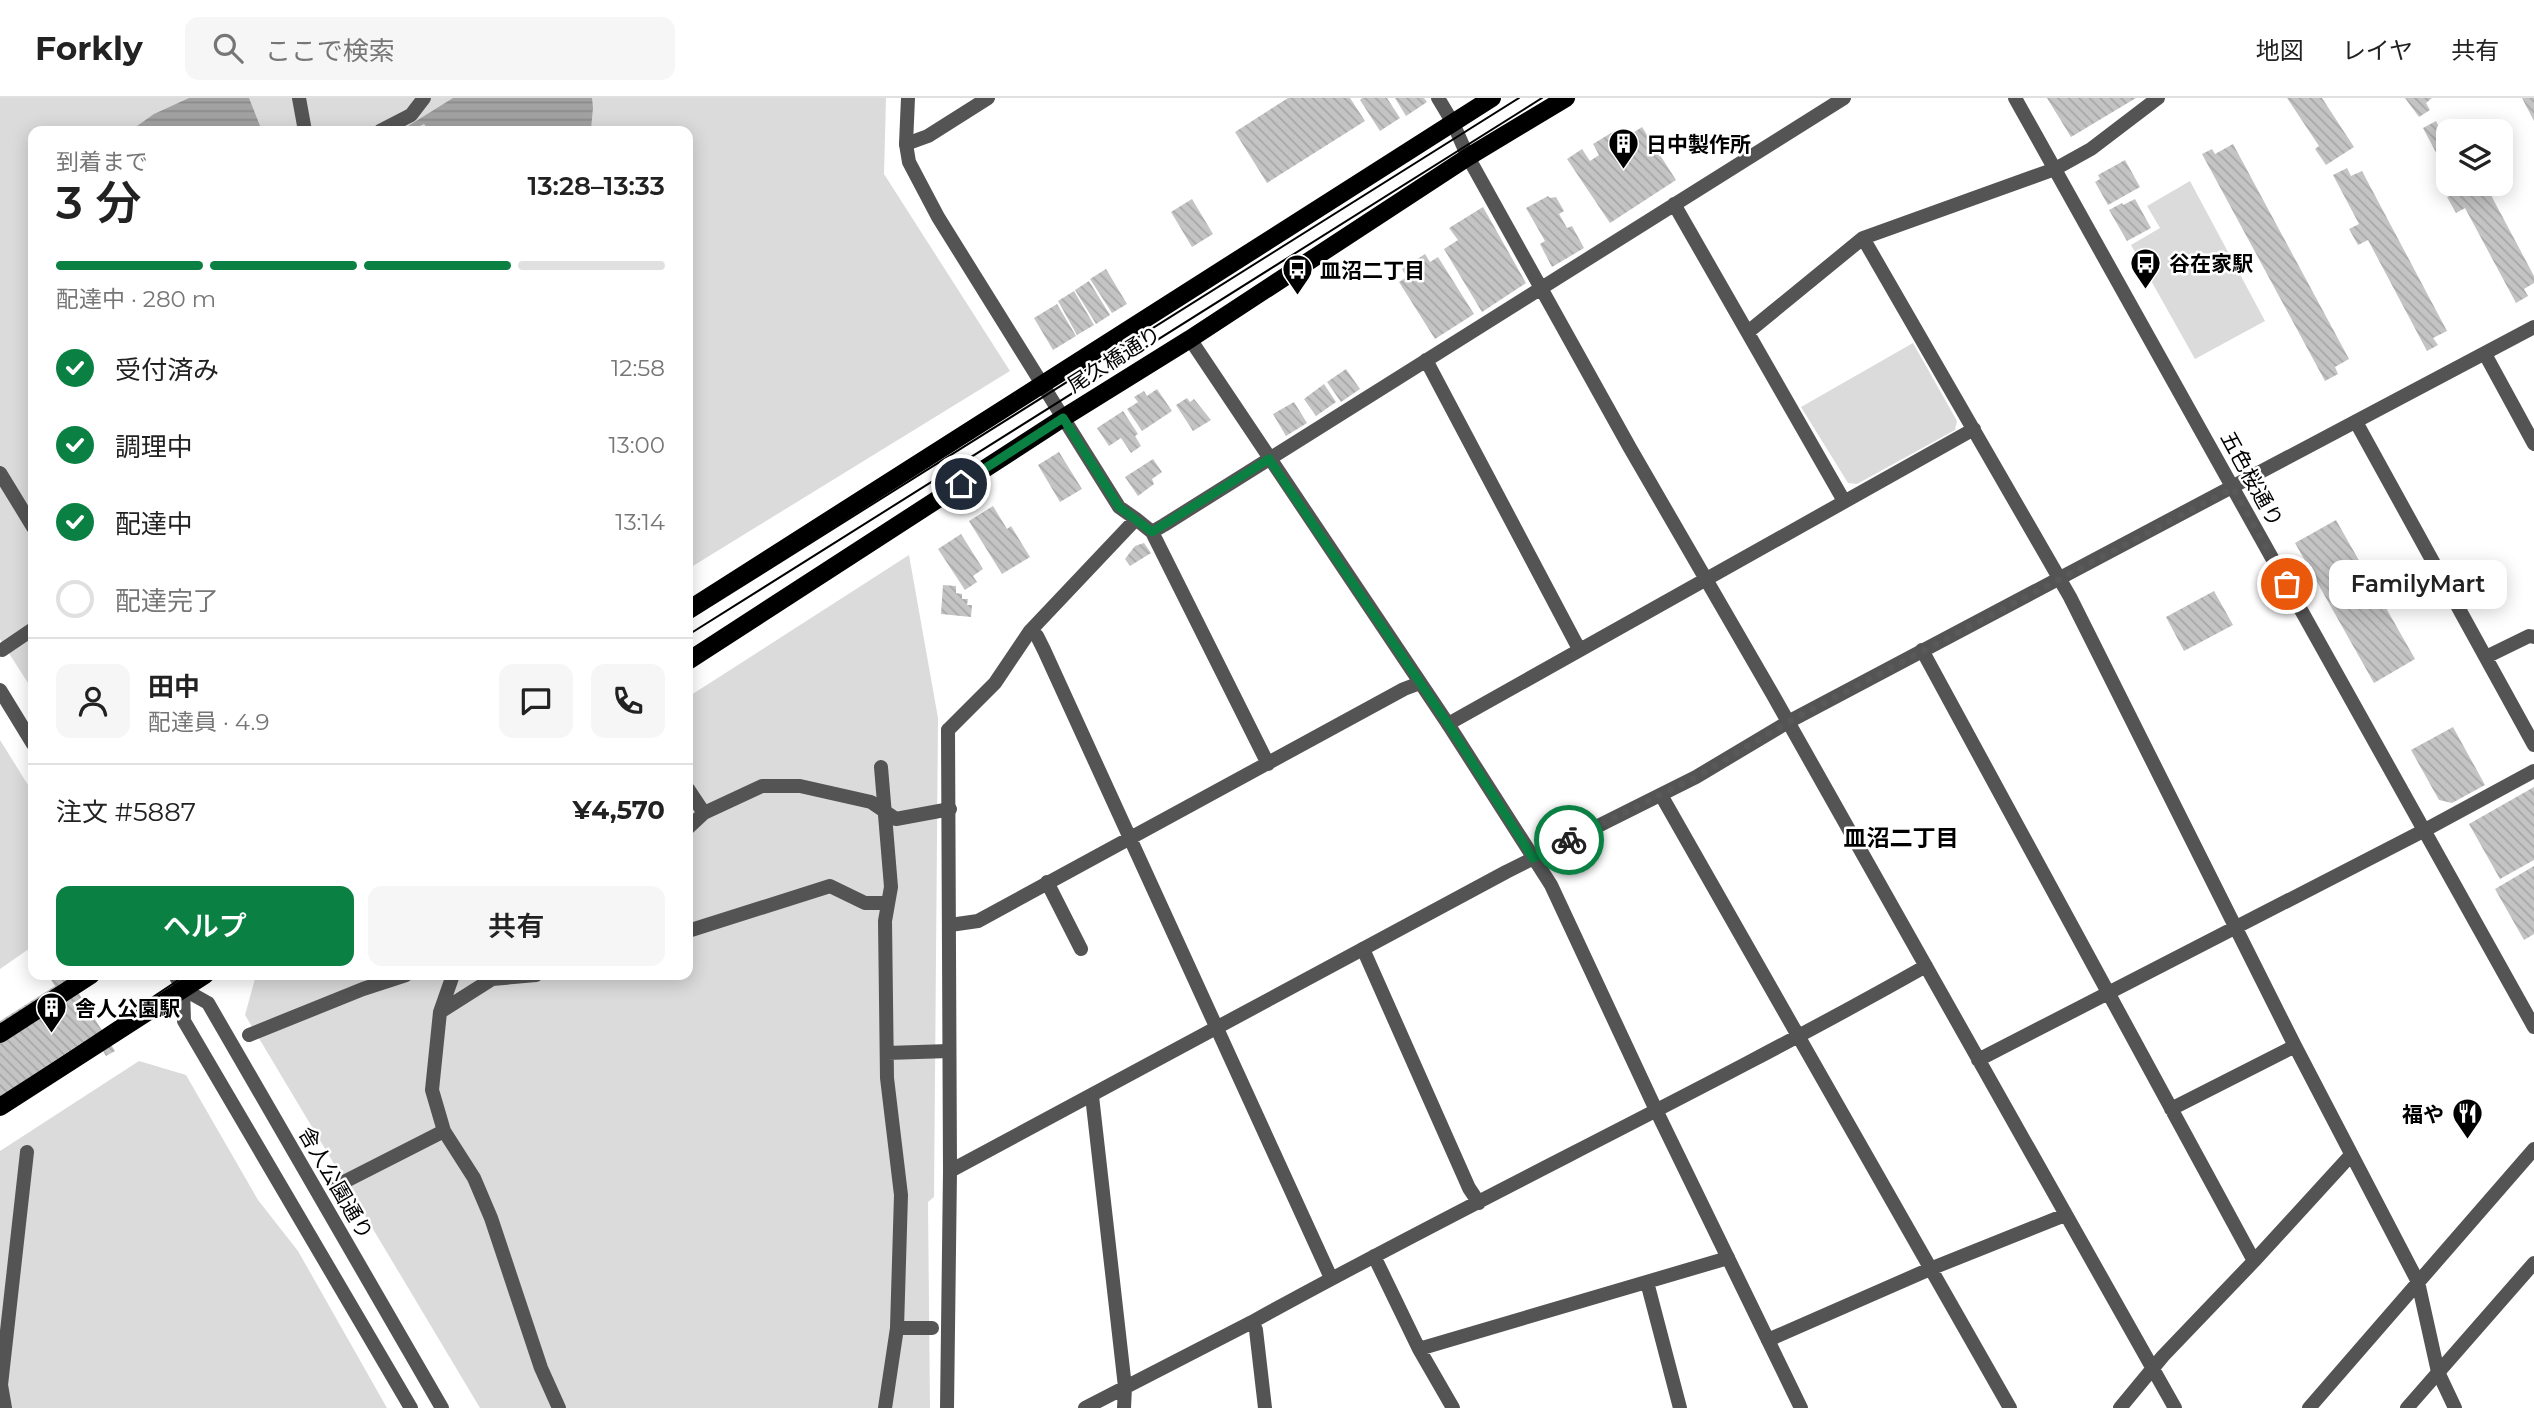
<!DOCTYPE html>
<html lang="ja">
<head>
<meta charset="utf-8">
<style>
  body { margin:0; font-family:Montserrat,"Noto Sans JP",sans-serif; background:#f6f6f6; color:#222; height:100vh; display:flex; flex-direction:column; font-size:26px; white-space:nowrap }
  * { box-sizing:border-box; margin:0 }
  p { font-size:23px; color:#767676 }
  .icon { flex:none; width:38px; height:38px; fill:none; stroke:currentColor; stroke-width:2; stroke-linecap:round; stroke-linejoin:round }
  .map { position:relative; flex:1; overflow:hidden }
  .drawer { position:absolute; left:28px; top:28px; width:665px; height:854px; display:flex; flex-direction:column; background:#fff; border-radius:14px; box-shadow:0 4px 18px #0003 }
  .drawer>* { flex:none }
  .fabs { position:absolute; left:2436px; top:21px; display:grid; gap:14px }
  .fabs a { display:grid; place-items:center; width:77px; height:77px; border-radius:14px; background:#fff; box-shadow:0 4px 18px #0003; font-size:35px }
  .pin { position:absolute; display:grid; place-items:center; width:60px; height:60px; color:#fff; margin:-30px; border:4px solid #fff; border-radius:50%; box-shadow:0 2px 7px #0007 }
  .courier { position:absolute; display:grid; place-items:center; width:70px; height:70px; margin:-35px; border:5px solid #0b8043; border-radius:50%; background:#fff; color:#222; box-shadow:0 2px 9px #0007 }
  .bubble { position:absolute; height:49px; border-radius:14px; background:#fff; box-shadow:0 4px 18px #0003; font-size:23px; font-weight:600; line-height:49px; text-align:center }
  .overview em { font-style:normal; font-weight:600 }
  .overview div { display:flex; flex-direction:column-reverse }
  .overview { display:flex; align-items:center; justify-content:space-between; height:119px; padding:0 28px }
  h1 { font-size:46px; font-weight:600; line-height:52px }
  .bar { display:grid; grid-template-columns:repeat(4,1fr); gap:10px 7px; align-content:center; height:84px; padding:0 28px }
  .bar i { height:9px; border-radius:5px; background:#e0e0e0 }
  .bar .selected { background:#0b8043 }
  .bar p { grid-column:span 4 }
  .line { display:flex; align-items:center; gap:18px; padding:0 28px; border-top:2px solid #e0e0e0 }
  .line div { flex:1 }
  .round { display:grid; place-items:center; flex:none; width:74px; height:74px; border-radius:14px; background:#f6f6f6 }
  ol { padding:0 28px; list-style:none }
  li { display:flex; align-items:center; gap:21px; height:77px }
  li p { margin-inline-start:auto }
  li .icon { padding:7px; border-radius:50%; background:#0b8043; color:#fff; stroke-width:4 }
  li:last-child { color:#767676 }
  li i { width:38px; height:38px; border:4px solid #e0e0e0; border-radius:50% }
  .button { display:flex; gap:14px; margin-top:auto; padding:14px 28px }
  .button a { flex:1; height:80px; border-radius:14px; background:#0b8043; color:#fff; font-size:28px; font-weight:600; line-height:80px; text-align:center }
  .button a+a { background:#f6f6f6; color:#222 }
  header { display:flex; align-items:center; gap:42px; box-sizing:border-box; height:98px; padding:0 35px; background:#fff; border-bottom:2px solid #e0e0e0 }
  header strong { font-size:33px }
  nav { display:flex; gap:38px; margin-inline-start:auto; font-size:24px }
  .search { width:490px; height:63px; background:#f6f6f6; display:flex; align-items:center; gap:18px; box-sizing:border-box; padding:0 24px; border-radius:14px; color:#767676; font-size:26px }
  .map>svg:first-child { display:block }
  .park { fill:#dbdbdb }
  .water { fill:url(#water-rules) }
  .building { fill:url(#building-back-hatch) }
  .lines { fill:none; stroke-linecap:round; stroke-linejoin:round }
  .pedestrian { stroke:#545454; stroke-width:14 }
  .minor { stroke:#545454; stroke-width:14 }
  .tertiary { stroke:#545454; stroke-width:14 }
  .primary { stroke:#000; stroke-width:18 }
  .tram { stroke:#000; stroke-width:2 }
  .done { stroke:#595959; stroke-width:7; stroke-dasharray:0 12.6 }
  .route { stroke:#0b8043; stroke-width:9 }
  .labels { text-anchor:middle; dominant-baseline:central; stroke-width:5; stroke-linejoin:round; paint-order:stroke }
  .poi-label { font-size:21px; font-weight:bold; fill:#000; stroke:#fff; text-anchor:start }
  .street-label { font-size:21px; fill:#000; stroke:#fff }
  .neighbourhood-label { font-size:23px; font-weight:bold; fill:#000; stroke:#fff }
</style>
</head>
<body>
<header>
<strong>Forkly</strong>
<div class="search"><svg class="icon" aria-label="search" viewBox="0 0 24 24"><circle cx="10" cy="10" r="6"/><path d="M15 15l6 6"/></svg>ここで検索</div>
<nav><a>地図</a><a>レイヤ</a><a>共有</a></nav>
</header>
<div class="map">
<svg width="2534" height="1310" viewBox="0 0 2534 1310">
  <defs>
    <pattern id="water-rules" width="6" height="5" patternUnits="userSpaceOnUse" patternTransform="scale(1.75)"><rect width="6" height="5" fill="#a2a2a2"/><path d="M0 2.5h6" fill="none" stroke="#8a8a8a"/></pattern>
    <pattern id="building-back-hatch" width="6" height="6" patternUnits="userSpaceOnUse" patternTransform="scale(1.75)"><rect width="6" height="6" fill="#c4c4c4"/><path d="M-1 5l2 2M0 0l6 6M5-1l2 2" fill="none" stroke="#a7a7a7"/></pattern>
  </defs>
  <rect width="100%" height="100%" fill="#fff"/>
  <path class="park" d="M0 0H886L884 76 1010 273 688 471V33H33V593L0 541Z
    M2190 83 2265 223 2195 261 2131 147 2160 130 2147 108Z
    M1913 245 1957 323 1955 332 1857 386 1848 385 1801 309Z
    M909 457 938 620 934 1099 928 1104 930 1310H480L245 917 256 877H688V599Z
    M0 642 33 695V848L0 871Z
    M139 963 186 977 258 1102 298 1153 387 1310H0V1053Z"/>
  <path class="water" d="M189 0H249L262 33H130L154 16Z
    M453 0H592L593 10 591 31 590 33H462C453 23 442 33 430 33L424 26 409 33H400Z"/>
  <path class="building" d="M1288 0H1350L1365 23 1267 85 1235 34Z
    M1362 0H1387L1400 20 1380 33 1360 2Z
    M1395 0H1424L1427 4 1406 18Z
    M2047 0H2136L2071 39Z
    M2287 0H2322L2354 49 2326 67 2315 51 2319 48Z
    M2405 0H2432L2426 5 2430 12 2419 19Z
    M2522 0H2534V23Z
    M2436 23 2440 31 2452 25 2457 33H2448V77L2423 30Z
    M1642 29 1676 82 1610 125 1567 61 1582 51 1590 63 1599 57 1593 46 1616 32 1622 42Z
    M2233 46 2349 261 2335 269 2338 276 2325 283 2202 56 2212 51 2215 56Z
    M2125 62 2140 89 2108 107 2095 84 2100 81 2098 77Z
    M2347 70 2351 78 2362 73 2447 233 2433 240 2438 247 2427 253 2368 142 2358 147 2349 131 2359 126 2333 77Z
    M2453 86H2485L2534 178V185L2524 191 2528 198 2516 205 2465 110 2456 115 2447 99 2457 94Z
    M1548 98 1550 100 1556 99 1564 113 1559 116 1567 130 1572 128 1584 150 1552 169 1540 146 1545 143 1526 110Z
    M1192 101 1213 136 1192 149 1171 114Z
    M2135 101 2151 130 2127 143 2109 112 2122 105 2123 107Z
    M1483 109 1526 185 1482 214 1444 151 1458 142 1449 130Z
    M1425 156 1430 164 1438 159 1474 216 1435 241 1399 184 1407 179 1402 171Z
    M1106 171 1127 206 1112 215 1090 181Z
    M1089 183 1110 217 1096 226 1075 192Z
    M1074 193 1094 227 1077 237 1058 203Z
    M1057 206 1076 238 1053 252 1034 220Z
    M1346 271 1360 291 1341 304 1327 284Z
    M1324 286 1336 304 1316 318 1304 301Z
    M1157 291 1172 313 1142 333 1127 311 1138 304 1134 299 1144 293 1147 298Z
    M1187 300 1190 304 1194 301 1211 322 1193 333 1176 307Z
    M1294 304 1307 325 1286 338 1273 316Z
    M1123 313 1138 336 1135 338 1141 348 1131 355 1121 340 1109 348 1097 330Z
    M1059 354 1082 391 1060 404 1038 367Z
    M1153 361 1162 374 1152 381 1154 386 1138 398 1125 379Z
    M993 408 1007 431 1011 428 1030 459 1002 476 969 423Z
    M2336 422 2415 561 2374 585 2295 445Z
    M961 436 983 471 973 478 977 484 965 492 938 451Z
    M1144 445 1151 455 1130 468 1125 461 1135 448Z
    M943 487 956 488V495L962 496V501H968L967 507H972L971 519 941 516Z
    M2214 493 2233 527 2184 553 2166 519Z
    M2453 629 2485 687 2452 705 2439 702 2411 652Z
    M2534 689V762L2500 781 2469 726Z
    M2534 768V836L2524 842 2495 791Z
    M48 877H67L115 953 106 958 102 951 0 1016V923L55 888Z"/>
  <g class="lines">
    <path class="pedestrian" d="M299 0 305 33
      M380 33 411 17 424 0
      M0 375 33 429
      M2 552 33 531
      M881 669 891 789 885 823 887 980 901 1097 897 1230 885 1310
      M688 691 704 715
      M688 730 704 715 762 688H800L871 704 896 721 950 711
      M688 833 830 788 865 805H888
      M440 914 492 881 536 877
      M249 937 363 891 406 877
      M887 955 949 953
      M444 1033 474 1080 491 1120 541 1270 559 1310
      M336 1088 444 1033 432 992 440 914 453 877
      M897 1230H932
      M5 1310 1 1287 27 1054"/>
    <path class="minor" d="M1438 0 1453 25 1468 59 1630 350 1773 597 2175 1310
      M906 46 928 38 988 0
      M1674 106 1844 403
      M1863 140 2070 499 2295 948 2418 1184 2438 1274 2455 1310
      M1748 234 1863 140 2055 71 2091 51 2158 0
      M2485 256 2534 346
      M1426 262 1579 551
      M2356 324 2534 647
      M1136 421 1152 434 1164 427 1844 0
      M1152 434 1268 666
      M1030 533 1037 538 1044 552 1331 1180
      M1922 552 2254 1163
      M2486 559 2529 538 2534 539
      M1448 626 1974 331
      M948 632 995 585 1030 533 1136 421 1119 409 1042 286
      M1661 697 2010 1310
      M1047 784 1081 851
      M950 827 978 823 1404 591 1420 585
      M1363 851 1469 1090 1479 1105
      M1978 962 2425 732 2534 673
      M1092 998 1125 1289 1124 1310
      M2171 1011 2295 948
      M1374 1158 1419 1251 1453 1310
      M1647 1184 1680 1310
      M1768 1242 1930 1171 2065 1117
      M1419 1251 1728 1160
      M1085 1310 1252 1224
      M1265 1310 1256 1232 1252 1224C1474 1101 1705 993 1926 868
      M2120 1310 2163 1258 2254 1163 2351 1057
      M2309 1310 2534 1051"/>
    <path class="tertiary" d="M908 0 906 46 909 64 938 119 1042 286
      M2015 0 2534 929
      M1190 241 1448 626 1551 787 1656 1012 1801 1310
      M0 592 33 646
      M175 877 183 891 184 923 411 1310
      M183 891 208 905 442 1310
      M950 1073 1506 774 1696 679 1788 624 2534 229
      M947 1310 950 1073 948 632
      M2407 1310 2534 1165"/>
    <path class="primary" d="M688 512 1492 0
      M688 563 1063 320 1190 241 1468 59 1566 0
      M0 936 91 877
      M0 1009 205 877"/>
    <path class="tram" d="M688 522 1519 0
      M688 537 1542 0
      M0 935 95 877
      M0 1001 186 877"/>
  </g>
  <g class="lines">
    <path class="done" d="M1569 742 1696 679 1788 624 2233 390 2287 486"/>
    <path class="route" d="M961 386 1063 320 1119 409 1152 434 1269 361 1448 626 1533 760 1569 742"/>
  </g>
  <defs>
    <symbol id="building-pin" viewBox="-11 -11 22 30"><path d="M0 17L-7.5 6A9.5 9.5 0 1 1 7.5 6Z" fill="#000" stroke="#fff"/><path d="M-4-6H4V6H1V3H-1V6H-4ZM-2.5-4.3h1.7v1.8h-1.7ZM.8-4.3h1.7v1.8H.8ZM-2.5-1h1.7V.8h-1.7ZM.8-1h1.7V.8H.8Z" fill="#fff"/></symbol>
    <symbol id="bus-pin" viewBox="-11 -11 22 30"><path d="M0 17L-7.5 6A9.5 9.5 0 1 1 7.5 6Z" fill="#000" stroke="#fff"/><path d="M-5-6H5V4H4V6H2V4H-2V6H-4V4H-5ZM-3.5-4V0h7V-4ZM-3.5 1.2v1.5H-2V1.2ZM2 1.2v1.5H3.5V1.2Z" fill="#fff"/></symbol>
    <symbol id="restaurant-pin" viewBox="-11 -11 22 30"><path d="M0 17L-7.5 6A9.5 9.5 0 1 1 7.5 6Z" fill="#000" stroke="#fff"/><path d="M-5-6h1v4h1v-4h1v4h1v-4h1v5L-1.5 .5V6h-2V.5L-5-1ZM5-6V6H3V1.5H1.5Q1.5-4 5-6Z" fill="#fff"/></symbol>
  </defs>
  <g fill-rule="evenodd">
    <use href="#building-pin" x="1606" y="28" width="35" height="47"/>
    <use href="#bus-pin" x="2128" y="148" width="35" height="47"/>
    <use href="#bus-pin" x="1280" y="154" width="35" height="47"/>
    <use href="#building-pin" x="34" y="892" width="35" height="47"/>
    <use href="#restaurant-pin" x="2450" y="998" width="35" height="47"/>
  </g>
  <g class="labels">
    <g class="poi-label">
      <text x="1646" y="46">日中製作所</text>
      <text x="2169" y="165">谷在家駅</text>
      <text x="1320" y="172">皿沼二丁目</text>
      <text x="75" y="910">舎人公園駅</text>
      <text x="2444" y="1016" text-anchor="end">福や</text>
    </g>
    <g class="street-label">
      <text transform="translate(1114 261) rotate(-32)">尾久橋通り</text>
      <text transform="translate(2252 381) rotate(61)">五色桜通り</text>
      <text transform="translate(336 1085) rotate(60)">舎人公園通り</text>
    </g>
    <g class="neighbourhood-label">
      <text x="1901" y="740">皿沼二丁目</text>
    </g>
  </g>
</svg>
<div class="fabs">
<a><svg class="icon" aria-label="layers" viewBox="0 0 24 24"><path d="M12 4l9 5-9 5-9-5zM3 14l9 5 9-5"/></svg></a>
</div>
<div class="pin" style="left:2287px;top:486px;background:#ea580c"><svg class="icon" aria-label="bag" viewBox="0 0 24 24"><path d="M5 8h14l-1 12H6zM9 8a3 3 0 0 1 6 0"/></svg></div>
<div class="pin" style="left:961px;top:386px;background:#1f2937"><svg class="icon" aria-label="home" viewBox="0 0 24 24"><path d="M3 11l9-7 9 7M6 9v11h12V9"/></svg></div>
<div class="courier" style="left:1569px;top:742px"><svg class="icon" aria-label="bike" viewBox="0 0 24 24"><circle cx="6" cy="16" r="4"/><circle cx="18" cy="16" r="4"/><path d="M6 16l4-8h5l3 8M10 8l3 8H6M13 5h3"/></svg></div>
<div class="bubble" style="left:2329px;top:462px;width:178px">FamilyMart</div>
<section class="drawer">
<div class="overview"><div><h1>3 分</h1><p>到着まで</p></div><em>13:28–13:33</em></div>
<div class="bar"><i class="selected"></i><i class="selected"></i><i class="selected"></i><i></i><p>配達中 · 280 m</p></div>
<ol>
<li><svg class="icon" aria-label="check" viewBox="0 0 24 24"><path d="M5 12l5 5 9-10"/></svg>受付済み<p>12:58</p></li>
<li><svg class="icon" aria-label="check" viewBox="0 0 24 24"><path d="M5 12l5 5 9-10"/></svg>調理中<p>13:00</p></li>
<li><svg class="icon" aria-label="check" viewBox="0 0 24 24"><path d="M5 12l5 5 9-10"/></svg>配達中<p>13:14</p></li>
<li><i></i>配達完了</li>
</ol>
<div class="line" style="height:126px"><a class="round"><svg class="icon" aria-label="person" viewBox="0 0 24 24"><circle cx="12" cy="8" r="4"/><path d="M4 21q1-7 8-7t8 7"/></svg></a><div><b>田中</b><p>配達員 · 4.9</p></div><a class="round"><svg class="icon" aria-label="chat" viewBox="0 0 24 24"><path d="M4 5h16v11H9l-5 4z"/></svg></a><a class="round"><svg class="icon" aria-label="phone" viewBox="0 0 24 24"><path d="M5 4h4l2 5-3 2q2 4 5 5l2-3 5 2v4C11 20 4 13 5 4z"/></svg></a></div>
<div class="line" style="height:91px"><div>注文 #5887</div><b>¥4,570</b></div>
<div class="button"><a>ヘルプ</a><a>共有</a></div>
</section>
</div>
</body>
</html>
